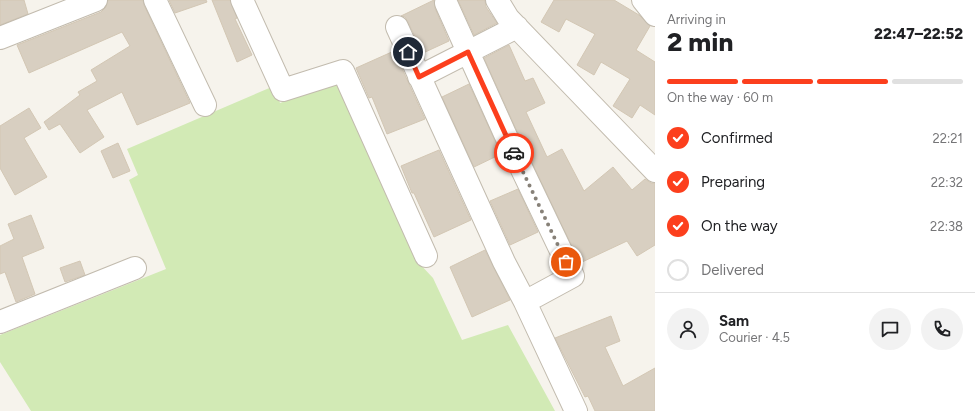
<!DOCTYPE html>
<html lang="en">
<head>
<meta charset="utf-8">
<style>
  body { margin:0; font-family:Figtree,sans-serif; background:#f2f2f2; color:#202124; height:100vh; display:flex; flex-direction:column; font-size:15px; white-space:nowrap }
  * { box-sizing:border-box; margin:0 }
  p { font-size:13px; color:#757577 }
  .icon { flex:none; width:22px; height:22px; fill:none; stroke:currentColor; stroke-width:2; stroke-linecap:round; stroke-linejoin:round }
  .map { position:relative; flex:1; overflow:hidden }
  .drawer { display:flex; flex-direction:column; background:#fff; width:320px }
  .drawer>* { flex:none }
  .pin { position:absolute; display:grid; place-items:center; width:34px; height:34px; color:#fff; margin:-17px; border:2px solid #fff; border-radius:50%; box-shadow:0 1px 4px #0007 }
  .courier { position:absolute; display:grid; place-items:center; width:40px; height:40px; margin:-20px; border:3px solid #fc3f1d; border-radius:50%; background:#fff; color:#222; box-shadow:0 1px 5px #0007 }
  .overview em { font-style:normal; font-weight:800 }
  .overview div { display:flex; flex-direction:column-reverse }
  .overview { display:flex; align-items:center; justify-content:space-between; height:68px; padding:0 12px }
  h1 { font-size:26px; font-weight:800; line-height:30px }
  .bar { display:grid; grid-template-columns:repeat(4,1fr); gap:6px 4px; align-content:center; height:48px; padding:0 12px }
  .bar i { height:5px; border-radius:3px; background:#e0e0e0 }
  .bar .on { background:#fc3f1d }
  .bar p { grid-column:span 4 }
  .line { display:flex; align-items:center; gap:10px; padding:0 12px; border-top:1px solid #e0e0e0 }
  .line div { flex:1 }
  .round { display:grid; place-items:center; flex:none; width:42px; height:42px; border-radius:21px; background:#f2f2f2 }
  ol { padding:0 12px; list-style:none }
  li { display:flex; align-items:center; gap:12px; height:44px }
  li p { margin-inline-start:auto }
  li .icon { padding:4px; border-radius:50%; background:#fc3f1d; color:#fff; stroke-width:4 }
  li:last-child { color:#757577 }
  li i { width:22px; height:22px; border:2px solid #e0e0e0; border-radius:50% }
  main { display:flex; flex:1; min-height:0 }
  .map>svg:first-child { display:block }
  .green { fill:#d2eab5 }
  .building { fill:#d8cfc1; stroke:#d3c7b4 }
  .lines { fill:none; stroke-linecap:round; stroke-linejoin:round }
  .minor-casing { stroke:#c2bbae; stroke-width:24 }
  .minor { stroke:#fff; stroke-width:22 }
  .done { stroke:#878178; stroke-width:4; stroke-dasharray:0 7.2 }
  .route { stroke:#fc3f1d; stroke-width:5 }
</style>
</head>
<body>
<main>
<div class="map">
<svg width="655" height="411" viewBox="0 0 655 411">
  <rect width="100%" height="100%" fill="#f6f3ec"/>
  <path class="green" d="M341 81 418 262 433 278 462 340 508 325 555 411H31L0 362V335L166 269 129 180 138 175 127 149 274 86 280 103Z"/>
  <path class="building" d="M0 0H24L28 14 0 25Z
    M108 0H143L144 5 190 103 137 125 122 92 87 110 104 137 80 153 60 124 49 130 44 122 80 95 78 92 97 81 91 70 130 46 122 32 29 73 17 45 101 12 106 7Z
    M169 0H206L207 2 175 13Z
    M212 0H230L237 18 235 19 252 55 237 62Z
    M434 0 435 8 449 41 423 53 408 22 405 17 401 16Z
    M458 0H485L486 7 497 23 474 35Z
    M554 0H614L639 15 650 26 636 50 655 62V115L640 105 632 118 613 106 630 79 601 62 594 75 577 65 595 34 566 19 559 32 541 22Z
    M509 45 525 81 533 78 545 103 526 112 547 157 562 149 584 191 613 167 632 190 645 179 651 183H655V245L637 256 627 241 580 263 516 129 484 58Z
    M394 51 425 119 387 134 372 97 369 98 356 68Z
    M469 84 501 154 474 167 442 97Z
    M29 108 41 128 24 138 47 177 15 195 0 168V126Z
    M118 143 130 171 113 178 101 151Z
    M439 150 471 220 434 237 414 193H412L401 166Z
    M518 189 538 232 510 245 490 201Z
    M31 215 44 248 22 257 35 294 16 302 5 272 0 274V246L14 239 8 224Z
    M485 250 510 300 472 317 450 267Z
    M80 261 85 275 65 282 60 268Z
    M611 316 620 341 605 347 623 386 655 368V411H595L588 396 585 397 555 338Z"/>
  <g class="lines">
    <defs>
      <path id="minor" d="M155 0 205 105
        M242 0 283 90 343 71 426 256
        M497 0 508 18 655 171
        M643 0 655 15
        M446 3 505 134 573 276 525 302
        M397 27 504 262 525 302 576 411
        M0 38 96 0
        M419 77 517 27
        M0 322 135 268"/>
    </defs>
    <use href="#minor" class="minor-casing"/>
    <use href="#minor" class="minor"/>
  </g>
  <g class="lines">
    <path class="done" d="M514 153 566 262"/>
    <path class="route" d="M408 52 419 77 468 52 514 153"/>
  </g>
</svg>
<div class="pin" style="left:566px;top:262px;background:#ea580c"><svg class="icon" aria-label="bag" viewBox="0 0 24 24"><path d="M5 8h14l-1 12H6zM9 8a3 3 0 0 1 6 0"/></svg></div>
<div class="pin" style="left:408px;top:52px;background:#1f2937"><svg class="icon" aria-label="home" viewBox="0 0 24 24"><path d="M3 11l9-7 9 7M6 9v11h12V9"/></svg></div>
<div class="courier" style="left:514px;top:153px"><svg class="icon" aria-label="car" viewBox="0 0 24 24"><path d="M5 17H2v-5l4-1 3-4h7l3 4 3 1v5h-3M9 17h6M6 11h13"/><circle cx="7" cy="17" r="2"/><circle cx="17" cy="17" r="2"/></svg></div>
</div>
<section class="drawer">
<div class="overview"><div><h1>2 min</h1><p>Arriving in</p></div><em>22:47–22:52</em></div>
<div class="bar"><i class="on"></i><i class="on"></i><i class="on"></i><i></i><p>On the way · 60 m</p></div>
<ol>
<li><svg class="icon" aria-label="check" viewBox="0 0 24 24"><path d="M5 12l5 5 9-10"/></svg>Confirmed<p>22:21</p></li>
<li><svg class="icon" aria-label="check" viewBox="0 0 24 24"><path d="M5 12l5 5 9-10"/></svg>Preparing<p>22:32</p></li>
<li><svg class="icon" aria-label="check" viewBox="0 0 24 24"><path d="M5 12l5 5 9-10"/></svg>On the way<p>22:38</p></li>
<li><i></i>Delivered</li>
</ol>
<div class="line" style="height:72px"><a class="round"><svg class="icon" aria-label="person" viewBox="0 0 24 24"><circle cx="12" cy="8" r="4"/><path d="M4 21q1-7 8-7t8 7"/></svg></a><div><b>Sam</b><p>Courier · 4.5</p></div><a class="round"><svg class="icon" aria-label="chat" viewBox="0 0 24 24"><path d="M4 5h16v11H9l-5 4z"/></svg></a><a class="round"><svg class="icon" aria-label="phone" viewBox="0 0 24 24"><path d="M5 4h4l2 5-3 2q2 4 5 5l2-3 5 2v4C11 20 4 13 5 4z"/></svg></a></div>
</section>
</main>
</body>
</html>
